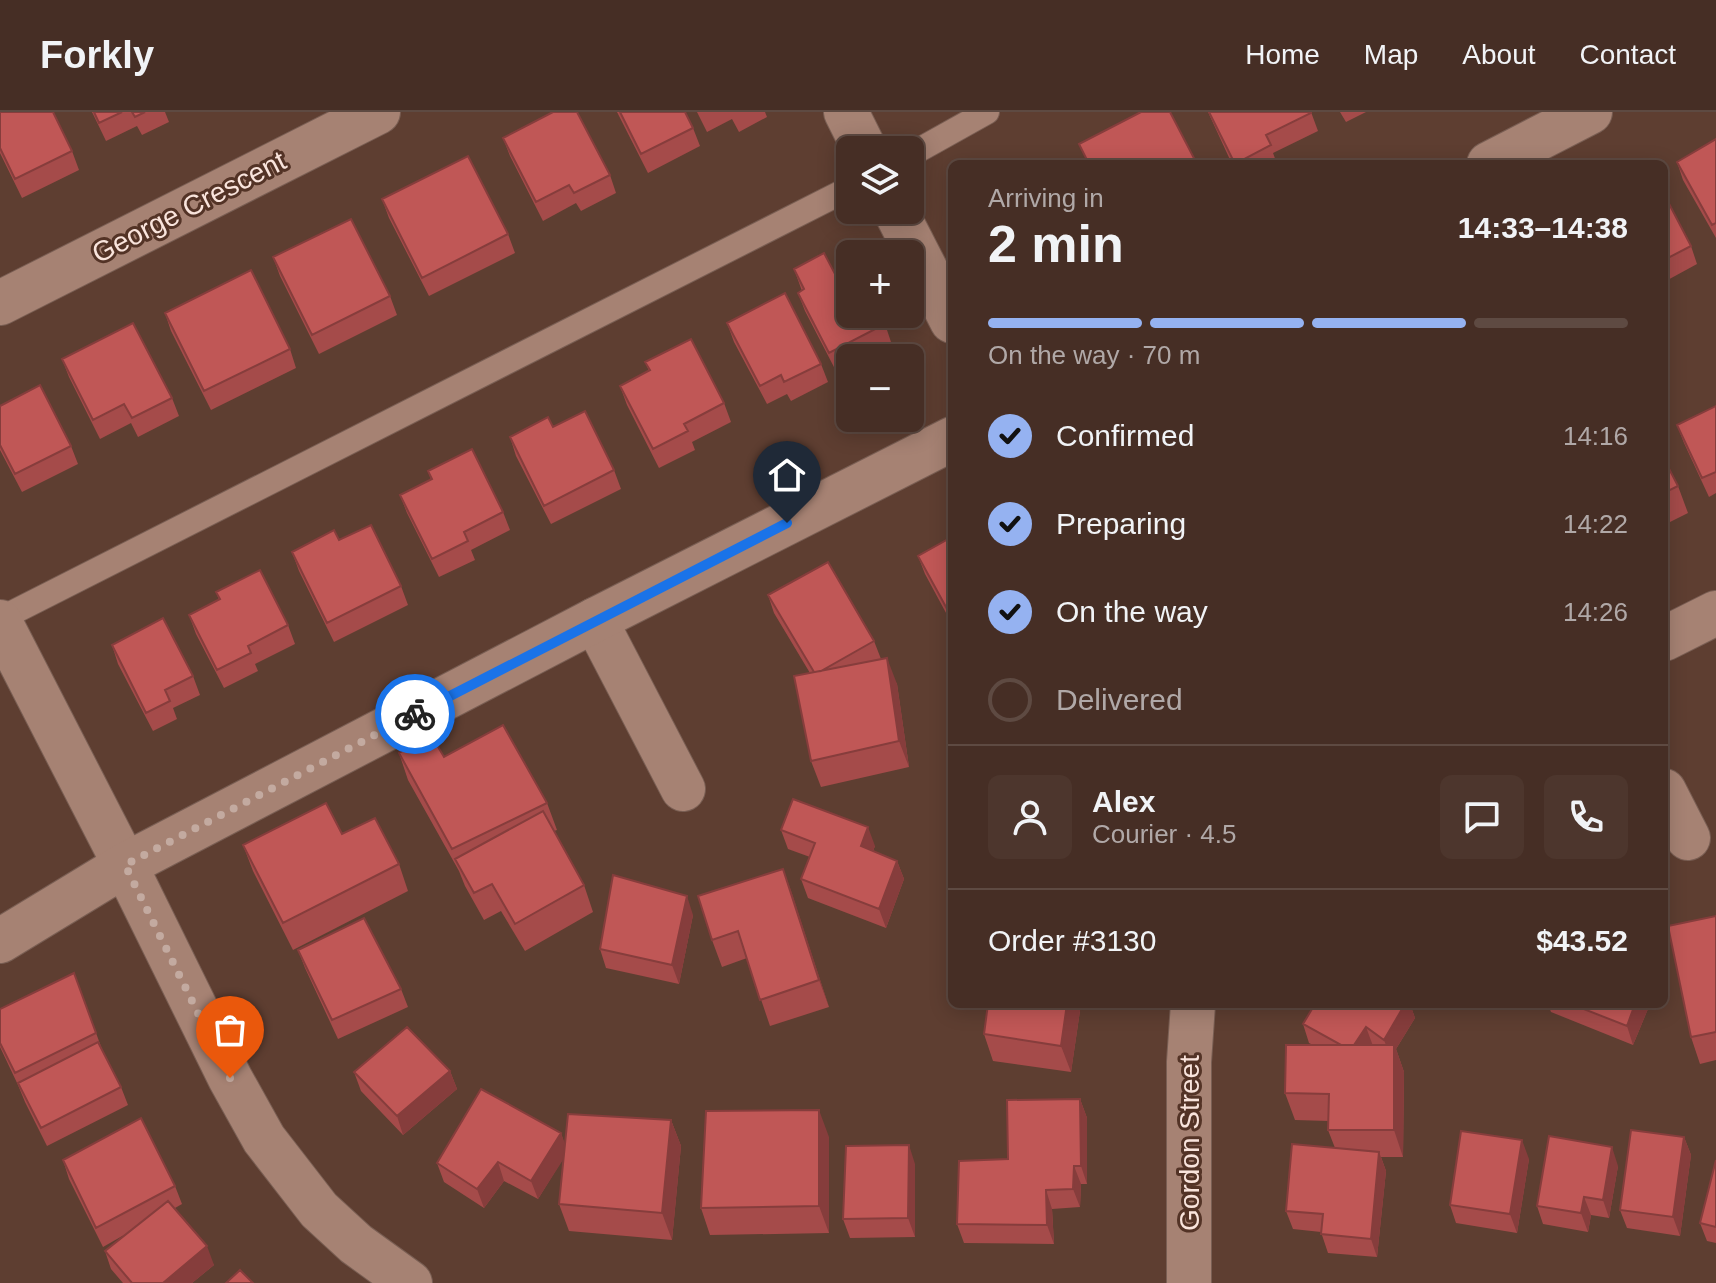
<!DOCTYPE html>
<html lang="en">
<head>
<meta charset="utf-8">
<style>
  body { margin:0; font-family:Arial,sans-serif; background:#4d362d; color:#f1f3f6; height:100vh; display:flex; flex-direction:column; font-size:30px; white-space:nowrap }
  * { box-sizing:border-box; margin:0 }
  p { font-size:26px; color:#b0a8a7 }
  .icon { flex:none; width:44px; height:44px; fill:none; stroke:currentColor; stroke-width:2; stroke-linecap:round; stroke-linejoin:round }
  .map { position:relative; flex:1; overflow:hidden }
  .details { position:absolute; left:948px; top:48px; width:720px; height:848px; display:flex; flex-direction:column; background:#462e25; border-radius:12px; box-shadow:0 4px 20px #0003,0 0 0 2px #5e4a42 }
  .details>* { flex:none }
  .fabs { position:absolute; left:836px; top:24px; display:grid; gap:16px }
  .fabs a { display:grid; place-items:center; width:88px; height:88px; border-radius:12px; background:#462e25; box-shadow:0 4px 20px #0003,0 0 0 2px #5e4a42; font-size:40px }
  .pin { position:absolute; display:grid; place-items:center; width:68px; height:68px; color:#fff; margin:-82px -34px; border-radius:50% 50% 50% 0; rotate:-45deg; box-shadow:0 0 8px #0007 }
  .pin .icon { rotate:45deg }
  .courier { position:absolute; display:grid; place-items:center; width:80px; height:80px; margin:-40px; border:6px solid #1a73e8; border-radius:50%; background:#fff; color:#222; box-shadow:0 2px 10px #0007 }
  .summary em { font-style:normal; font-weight:600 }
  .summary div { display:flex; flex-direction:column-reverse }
  .summary { display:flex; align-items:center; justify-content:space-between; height:136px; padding:0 40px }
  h1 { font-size:52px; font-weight:600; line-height:60px }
  .bar { display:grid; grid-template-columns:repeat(4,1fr); gap:12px 8px; align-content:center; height:96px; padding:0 40px }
  .bar i { height:10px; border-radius:6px; background:#5e4a42 }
  .bar .on { background:#95b2f1 }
  .bar p { grid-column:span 4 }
  .line { display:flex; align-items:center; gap:20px; padding:0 40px; border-top:2px solid #5e4a42 }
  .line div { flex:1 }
  .round { display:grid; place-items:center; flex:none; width:84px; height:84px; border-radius:12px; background:#4d362d }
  ol { padding:0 40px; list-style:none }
  li { display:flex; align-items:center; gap:24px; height:88px }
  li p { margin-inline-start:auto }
  li .icon { padding:8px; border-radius:50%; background:#95b2f1; color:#111; stroke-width:4 }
  li:last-child { color:#b0a8a7 }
  li i { width:44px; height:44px; border:4px solid #5e4a42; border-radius:50% }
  header { display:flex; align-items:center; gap:48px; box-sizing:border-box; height:112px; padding:0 40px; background:#462e25; border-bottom:2px solid #5e4a42 }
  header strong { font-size:38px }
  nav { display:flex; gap:44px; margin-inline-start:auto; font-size:28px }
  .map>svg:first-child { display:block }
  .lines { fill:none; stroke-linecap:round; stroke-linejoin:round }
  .lane-casing { stroke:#795e53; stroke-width:26 }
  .street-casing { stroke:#795e53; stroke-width:46 }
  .secondary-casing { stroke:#795e53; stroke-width:46 }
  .lane { stroke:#a68273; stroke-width:24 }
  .street { stroke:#a68273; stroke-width:44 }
  .secondary { stroke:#a68273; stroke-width:44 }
  .wall { fill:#a54b4a }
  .shaded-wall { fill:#863d3c }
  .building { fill:#c05756; stroke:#863d3c; stroke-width:2 }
  .done { stroke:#c3aaa0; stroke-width:8; stroke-dasharray:0 14.4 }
  .route { stroke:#1a73e8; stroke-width:10 }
  .labels { text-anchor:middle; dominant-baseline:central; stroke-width:6; stroke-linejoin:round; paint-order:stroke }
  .street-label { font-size:28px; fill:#f9e4dc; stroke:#533326 }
</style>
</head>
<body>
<header>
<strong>Forkly</strong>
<nav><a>Home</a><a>Map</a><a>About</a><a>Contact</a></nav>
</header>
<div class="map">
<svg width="1716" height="1171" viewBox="0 0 1716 1171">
  <rect width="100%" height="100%" fill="#5e3e31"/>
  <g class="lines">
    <defs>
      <path id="lane" d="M910 43 987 0
        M0 507 850 76"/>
      <path id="street" d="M846 0 865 38
        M895 98 952 209
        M0 191 378 0
        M595 508 683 677
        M0 510 125 753
        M1664 527 1716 501
        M1664 679 1688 726
        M1189 1171V950L1193 892"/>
      <path id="secondary" d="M1489 52 1590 0
        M125 753 230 966 264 1027 319 1098 356 1132 410 1171
        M0 829 125 753 595 508 952 327"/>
    </defs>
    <use href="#lane" class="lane-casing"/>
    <use href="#street" class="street-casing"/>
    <use href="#secondary" class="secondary-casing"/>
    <use href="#lane" class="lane"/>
    <use href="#street" class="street"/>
    <use href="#secondary" class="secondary"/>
  </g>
  <path class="wall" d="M0 0 72 39 79 58 22 86 0 41Z
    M92 0H165L169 10 142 23 137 14 106 29Z
    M617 0H685L693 16 700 34 648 61Z
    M697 0H765L767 5 739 20 732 7 707 20Z
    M1208 0H1311L1318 19 1273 41 1277 52H1232Z
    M1340 0H1366L1346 10Z
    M503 26 610 63 616 81 581 99 576 91 543 109 510 44Z
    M1716 27V126L1683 68 1677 50Z
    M1664 82 1691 134 1697 152 1664 170Z
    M382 87 508 122 515 141 429 184 389 106Z
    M273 145 390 184 397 203 319 242 280 164Z
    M794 157 835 162 885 212 891 230 861 246H850V252L836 259 805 199 798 181 802 179Z
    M165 201 290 237 296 256 211 298 171 219Z
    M727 211 821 252 828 270 791 289 787 282 767 292 734 230Z
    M62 247 172 286 179 304 138 325 131 311 100 327 69 265Z
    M645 250 724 291 731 310 692 330 695 338 659 356 627 293 620 274 649 259Z
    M0 294 71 334 78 352 22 380 0 338Z
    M1716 294V381L1709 385 1684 331 1677 313Z
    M553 315 614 358 621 377 551 412 516 344 510 325Z
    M1664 347 1678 374 1688 401 1664 413Z
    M428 359 503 400 510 418 471 438 475 448 439 465 407 401 400 383 431 368Z
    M952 425V512L925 462 918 444Z
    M339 428 401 474 408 493 334 530 299 459 292 440Z
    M216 480 288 513 295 532 255 552 258 559 224 576 196 522 189 503 219 488Z
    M768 483 874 529 881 547 897 572 909 655 821 675 811 649 810 561 774 501Z
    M112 533 193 564 200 583 173 596 177 607 153 619 118 552Z
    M399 641 444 645 547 691 557 718 554 719 584 773 593 800 525 839 501 799 484 808 465 774 459 759 408 668Z
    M781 718 875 734 873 739 897 749 904 767 886 816 808 786 801 767 810 745 788 737Z
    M342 722 399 752 408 779 293 838 253 759 243 733Z
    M783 757 829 895 770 914 747 846 722 855 712 828Z
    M693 803 679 872 606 856 600 837Z
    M1716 804V948L1700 952 1691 925Z
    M298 838 401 877 408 895 338 927 305 856Z
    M74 861 103 940 121 975 128 993 47 1034 25 990 18 973 0 935V897Z
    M988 892H1081L1071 960 993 949 984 922Z
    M1305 892H1410L1415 906 1396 937 1404 960 1403 1045H1381L1386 1059 1377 1145 1328 1141 1321 1120 1293 1117 1286 1099 1335 1036 1328 1018 1329 1009 1295 1008 1285 981 1313 933 1309 931 1303 912 1312 896Z
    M1548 892H1650L1633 933 1551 900Z
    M450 959 457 977 403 1023 361 979 354 960Z
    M1080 987 1087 1006V1072H1081L1080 1095 1052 1097 1054 1132 964 1131 957 1112 1008 1047Z
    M671 1008 681 1034 672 1128 569 1119 559 1092 564 1045 538 1087 504 1069 484 1096 444 1070 437 1051 561 1021 565 1034Z
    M829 1025V1121L710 1123 701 1096Z
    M1684 1025 1691 1043 1680 1124 1627 1116 1620 1098Z
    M1529 1047 1517 1121 1456 1111 1450 1093Z
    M63 1048 175 1074 182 1092 175 1096 214 1153 192 1171H123L111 1157 105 1139 124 1123 103 1135 69 1067Z
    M1716 1048V1131L1707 1129 1700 1111Z
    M915 1052V1125L850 1126 843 1107Z
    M1618 1054 1609 1106 1591 1103 1588 1120 1543 1112 1537 1094Z"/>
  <path class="shaded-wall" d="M887 546 897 572 909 655 899 629Z
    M868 715 875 734 867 753 861 734Z
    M897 749 904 767 886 816 879 797Z
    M783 757 793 784 829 895 819 868Z
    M687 784 693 803 679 872 672 853Z
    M1664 838 1667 847 1664 856Z
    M1067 892H1081L1071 960 1061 934Z
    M1405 892H1410L1415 906 1396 937 1404 960 1403 1045 1394 1018 1391 946 1384 928Z
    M1635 892H1650L1633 933 1627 914Z
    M1366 915 1373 934 1351 938Z
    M450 959 457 977 403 1023 397 1004Z
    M1080 987 1087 1006V1072L1081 1054Z
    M819 998 829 1025V1121L819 1094Z
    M671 1008 681 1034 672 1128 662 1101Z
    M561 1021 568 1040 538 1087 531 1069Z
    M1684 1025 1691 1043 1680 1124 1673 1105Z
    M1522 1028 1529 1047 1517 1121 1510 1102Z
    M909 1033 915 1052V1125L908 1106Z
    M1612 1035 1618 1054 1609 1106 1603 1088Z
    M1379 1040 1386 1059 1377 1145 1371 1127Z
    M498 1050 504 1069 484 1096 477 1077Z
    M1074 1054 1081 1072 1080 1095 1073 1077Z
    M1046 1078 1052 1097 1054 1132 1047 1113Z
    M1584 1085 1591 1103 1588 1120 1581 1101Z
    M207 1134 214 1153 192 1171H163Z"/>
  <path class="building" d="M0 0H53L72 39 15 67 0 36Z
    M94 0H122L99 11Z
    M132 0H145L135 5Z
    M553 0H577L610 63 574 81 569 73 536 90 503 26Z
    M620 0H685L693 16 641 42Z
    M1141 0H1170L1197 52H1089L1079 32Z
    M1209 0H1311V1L1266 23 1271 33 1235 52Z
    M1716 27V111L1712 113 1677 50Z
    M468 44 508 122 422 166 382 87Z
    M1664 82 1691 134 1664 148Z
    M351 107 390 184 312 223 273 145Z
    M824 141 835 162 850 154V202H880L885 212 829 241 798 181 804 177 794 157Z
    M251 158 290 237 204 279 165 201Z
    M785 181 821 252 784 270 781 263 760 274 727 211Z
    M133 211 172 286 132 306 124 292 93 308 62 247Z
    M691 227 724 291 684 312 688 319 653 337 620 274 650 258 645 250Z
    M40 273 71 334 15 362 0 333V294Z
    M1716 294V360L1702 366 1677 313Z
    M585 299 614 358 544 394 510 325 548 305 553 315Z
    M472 337 503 400 464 420 468 429 432 447 400 383 432 367 428 359Z
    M1664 347 1678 374 1664 381Z
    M371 413 401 474 327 511 292 440 334 418 339 428Z
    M952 425V506L918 444Z
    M828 450 874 529 821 559 814 560 768 483Z
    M260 458 288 513 248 534 251 541 217 558 189 503 220 487 216 480Z
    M163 506 193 564 165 578 170 589 146 601 112 533Z
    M887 546 899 629 811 649 794 564Z
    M503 613 547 691 452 737 399 641 431 623 444 645Z
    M793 687 868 715 861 734 897 749 879 797 801 767 815 731 781 718Z
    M326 691 342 722 375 706 399 752 283 811 243 733Z
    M543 699 584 773 515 812 492 772 474 781 455 747Z
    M783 757 819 868 760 888 738 819 712 828 698 784Z
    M613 763 687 784 672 853 600 837Z
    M1716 804V920L1691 925 1668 814Z
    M364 806 401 877 332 908 298 838Z
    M74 861 96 921 15 961 0 931V897Z
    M988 892H1067L1061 934 984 922Z
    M1315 892H1405L1384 928 1366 915 1354 933H1341L1303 912Z
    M1571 892H1635L1627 914Z
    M407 915 450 959 397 1004 354 960Z
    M98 930 121 975 41 1016 18 971Z
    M1286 933H1394V1018H1328L1329 982 1285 981Z
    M481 977 561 1021 531 1069 498 1050 477 1077 437 1051Z
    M1080 987 1081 1054H1074L1073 1077 1046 1078 1047 1113 957 1112 959 1049 1008 1047 1007 988Z
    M819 998V1094L701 1096 706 999Z
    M568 1002 671 1008 662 1101 559 1092Z
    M141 1006 175 1074 96 1116 63 1048Z
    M1631 1018 1684 1025 1673 1105 1620 1098Z
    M1461 1019 1522 1028 1510 1102 1450 1093Z
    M1549 1024 1612 1035 1603 1088 1584 1085 1581 1101 1537 1094Z
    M1292 1032 1379 1040 1371 1127 1321 1122 1323 1102 1286 1099Z
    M909 1033 908 1106 843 1107 846 1034Z
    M1716 1048V1115L1700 1111Z
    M168 1089 207 1134 163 1171H132L105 1139Z
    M240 1158 253 1171H226Z"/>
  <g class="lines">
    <path class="done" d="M230 966 125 753 415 602"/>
    <path class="route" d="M415 602 787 411"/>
  </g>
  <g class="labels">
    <g class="street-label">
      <text transform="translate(189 95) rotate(-27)">George Crescent</text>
      <text transform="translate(1189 1031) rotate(-90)">Gordon Street</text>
    </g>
  </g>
</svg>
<div class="fabs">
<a><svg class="icon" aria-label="layers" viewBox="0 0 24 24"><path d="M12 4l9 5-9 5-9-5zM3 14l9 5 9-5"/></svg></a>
<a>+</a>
<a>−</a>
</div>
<div class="pin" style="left:230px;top:966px;background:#ea580c"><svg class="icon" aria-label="bag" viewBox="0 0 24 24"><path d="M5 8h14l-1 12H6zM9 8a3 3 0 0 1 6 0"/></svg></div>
<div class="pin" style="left:787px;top:411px;background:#1f2937"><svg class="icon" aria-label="home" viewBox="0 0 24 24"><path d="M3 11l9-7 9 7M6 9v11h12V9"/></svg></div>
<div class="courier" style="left:415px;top:602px"><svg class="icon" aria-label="bike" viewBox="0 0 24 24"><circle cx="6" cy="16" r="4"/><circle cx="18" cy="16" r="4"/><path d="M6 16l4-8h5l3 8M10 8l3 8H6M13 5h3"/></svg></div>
<section class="details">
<div class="summary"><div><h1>2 min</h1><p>Arriving in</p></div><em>14:33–14:38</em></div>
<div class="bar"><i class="on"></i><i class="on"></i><i class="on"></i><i></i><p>On the way · 70 m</p></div>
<ol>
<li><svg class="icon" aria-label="check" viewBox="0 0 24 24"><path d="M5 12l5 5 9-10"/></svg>Confirmed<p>14:16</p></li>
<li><svg class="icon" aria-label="check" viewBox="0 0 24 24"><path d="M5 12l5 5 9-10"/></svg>Preparing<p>14:22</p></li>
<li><svg class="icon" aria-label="check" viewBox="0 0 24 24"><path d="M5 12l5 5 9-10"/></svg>On the way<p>14:26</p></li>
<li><i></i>Delivered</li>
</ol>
<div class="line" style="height:144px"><a class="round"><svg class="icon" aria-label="person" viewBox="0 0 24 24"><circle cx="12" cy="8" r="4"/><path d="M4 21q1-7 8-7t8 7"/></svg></a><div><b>Alex</b><p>Courier · 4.5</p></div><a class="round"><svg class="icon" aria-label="chat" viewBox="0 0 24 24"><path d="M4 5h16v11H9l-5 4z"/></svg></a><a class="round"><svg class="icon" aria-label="phone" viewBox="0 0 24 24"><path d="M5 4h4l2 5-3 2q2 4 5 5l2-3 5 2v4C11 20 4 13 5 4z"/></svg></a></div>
<div class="line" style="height:104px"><div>Order #3130</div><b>$43.52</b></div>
</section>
</div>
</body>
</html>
